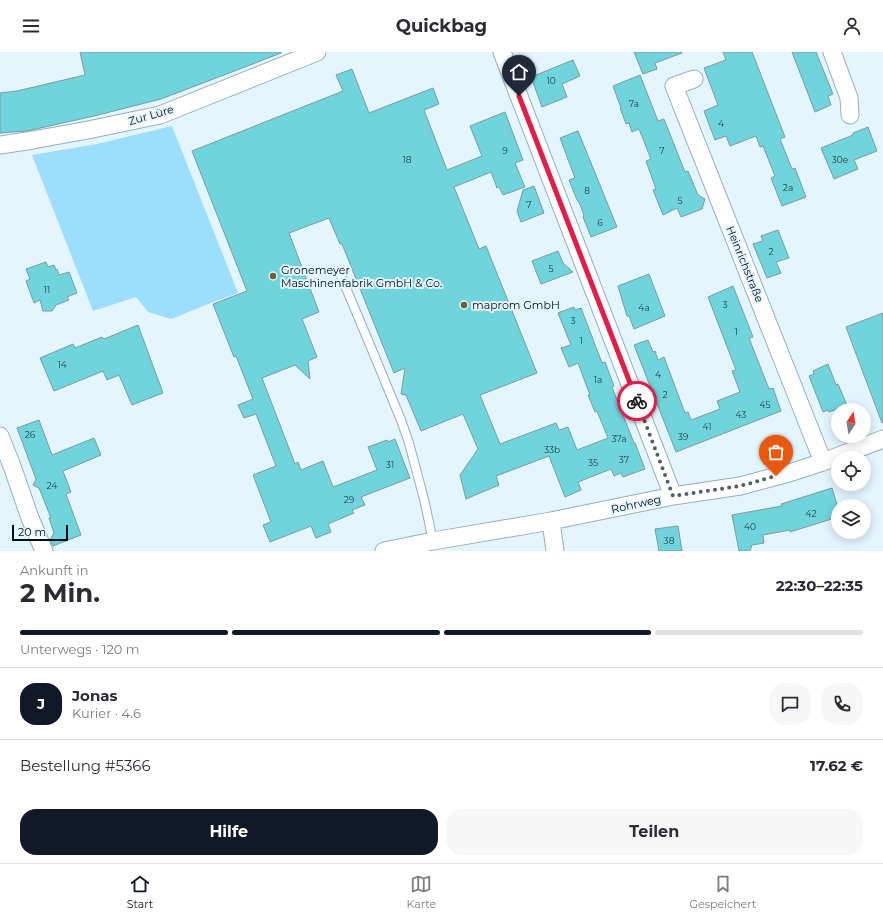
<!DOCTYPE html>
<html lang="de">
<head>
<meta charset="utf-8">
<style>
  body { margin:0; font-family:Montserrat,sans-serif; background:#f7f7f7; color:#2b2b33; height:100vh; display:flex; flex-direction:column; font-size:15px; white-space:nowrap }
  * { box-sizing:border-box; margin:0 }
  p { font-size:13px; color:#7c7c81 }
  .icon { flex:none; width:22px; height:22px; fill:none; stroke:currentColor; stroke-width:2; stroke-linecap:round; stroke-linejoin:round }
  .map { position:relative; height:499px; overflow:hidden }
  .drawer { display:flex; flex-direction:column; background:#fff; flex:1 }
  .drawer>* { flex:none }
  .needle { width:26px; rotate:12deg }
  .tools { position:absolute; left:831px; top:351px; display:grid; gap:8px }
  .tools a { display:grid; place-items:center; width:40px; height:40px; border-radius:50%; background:#fff; box-shadow:0 2px 10px #0003; font-size:20px }
  .scale { position:absolute; left:12px; bottom:10px; width:56px; box-sizing:border-box; padding-left:4px; border:2px solid #050d12; border-top:0; font-size:11px; line-height:14px; white-space:nowrap; color:#050d12; -webkit-text-stroke:3px #e3f5fe; paint-order:stroke }
  .pin { position:absolute; display:grid; place-items:center; width:34px; height:34px; color:#fff; margin:-41px -17px; border-radius:50% 50% 50% 0; rotate:-45deg; box-shadow:0 0 4px #0007 }
  .pin .icon { rotate:45deg }
  .courier { position:absolute; display:grid; place-items:center; width:40px; height:40px; margin:-20px; border:3px solid #e11d48; border-radius:50%; background:#fff; color:#222; box-shadow:0 1px 5px #0007 }
  .overview em { font-style:normal; font-weight:700 }
  .overview div { display:flex; flex-direction:column-reverse }
  .overview { display:flex; align-items:center; justify-content:space-between; height:68px; padding:0 20px }
  h1 { font-size:26px; font-weight:700; line-height:30px }
  .bar { display:grid; grid-template-columns:repeat(4,1fr); gap:6px 4px; align-content:center; height:48px; padding:0 20px }
  .bar i { height:5px; border-radius:3px; background:#e1e1e2 }
  .bar .selected { background:#111827 }
  .bar p { grid-column:span 4 }
  .line { display:flex; align-items:center; gap:10px; padding:0 20px; border-top:1px solid #e1e1e2 }
  .line div { flex:1 }
  .round { display:grid; place-items:center; flex:none; width:42px; height:42px; border-radius:16px; background:#f7f7f7 }
  .button { display:flex; gap:8px; margin-top:auto; padding:8px 20px }
  .button a { flex:1; height:46px; border-radius:16px; background:#111827; color:#fff; font-size:16px; font-weight:700; line-height:46px; text-align:center }
  .button a+a { background:#f7f7f7; color:#2b2b33 }
  header { display:flex; justify-content:space-between; align-items:center; height:52px; padding:0 20px; background:#fff; font-size:18px; font-weight:700 }
  .dock { display:flex; justify-content:space-around; align-items:center; height:56px; border-top:1px solid #e1e1e2; background:#fff; font-size:11px; color:#7c7c81 }
  .dock a { display:grid; justify-items:center; gap:2px }
  .dock .selected { color:#111827 }
  .map>svg:first-child { display:block }
  .green { fill:#9dddfe }
  .building { fill:#70d4dc; stroke:#7a9b9d }
  .lines { fill:none; stroke-linecap:round; stroke-linejoin:round }
  .lane-casing { stroke:#94afbd; stroke-width:10 }
  .street-casing { stroke:#94afbd; stroke-width:19 }
  .lane { stroke:#fff; stroke-width:8 }
  .street { stroke:#fff; stroke-width:17 }
  .done { stroke:#535e65; stroke-width:4; stroke-dasharray:0 7.2 }
  .route { stroke:#e11d48; stroke-width:5 }
  .poi-dot { fill:#705e2c; stroke:#e3f5fe; stroke-width:1.5 }
  .labels { text-anchor:middle; dominant-baseline:central; stroke-width:4; stroke-linejoin:round; paint-order:stroke }
  .number-label { font-size:9px; fill:#203f44 }
  .street-label { font-size:11px; fill:#050d12; stroke:#e3f5fe }
  .poi-label { font-size:11px; fill:#050d12; stroke:#e3f5fe; text-anchor:start }
</style>
</head>
<body>
<header><svg class="icon" aria-label="menu" viewBox="0 0 24 24"><path d="M4 6h16M4 12h16M4 18h16"/></svg>Quickbag<svg class="icon" aria-label="person" viewBox="0 0 24 24"><circle cx="12" cy="8" r="4"/><path d="M4 21q1-7 8-7t8 7"/></svg></header>
<div class="map">
<svg width="883" height="499" viewBox="0 0 883 499">
  <rect width="100%" height="100%" fill="#e3f5fe"/>
  <path class="green" d="M172 74 238 241 213 250 171 267 148 260 136 245 93 259 32 103 97 92Z"/>
  <path class="building" d="M80 0H281V1L237 18 161 47 94 64 27 79 0 81V41L17 39 85 23Z
    M634 0H682V1L655 11 657 17 643 22Z
    M723 0H752L785 85 780 87 792 117 795 116 806 145 782 154 771 126 775 124 763 94 760 95 756 84 730 94 726 84 715 88 704 59 718 53 704 16 726 8Z
    M792 0H816L833 42 828 44 831 53 815 60Z
    M573 8 580 24 562 32 567 45 542 55 531 25Z
    M352 17 369 61 433 36 439 52 424 58 447 118 482 104 470 74 505 60 523 108 515 111 525 135 503 143 499 135 497 136 491 120 454 135 479 197 486 194 537 321 480 343 500 392 556 371 559 378 568 375 577 398 608 386 597 359 595 360 588 343H590L578 311 569 315 561 296 571 293 558 261 574 255 575 258 581 256 602 311 605 310 614 334 612 335 634 391H635L645 417 623 425 621 421 614 424 611 417 578 430 581 438 565 445 549 404 496 424 499 433 466 447 460 423 478 397 463 362 421 379 406 343 401 342 405 316 394 321 342 192H340L329 166 289 181 319 260 302 267 317 305 308 309 310 327 295 313 262 326 295 412 298 410 301 418 323 409 333 435 377 418 368 395 387 388 388 390 395 387 410 426 361 445 365 453 352 458 354 461 328 472 331 480 316 486 311 474 270 490 263 473 271 470 253 423 276 414 256 362 244 366 238 353 253 347 236 304 234 305 213 252 247 239 192 99 343 39 336 23Z
    M640 23 658 69 664 67 685 120 688 119 698 143 705 147 702 157 681 165 677 156 663 163 653 138 656 137 646 109 651 107 639 77 632 80 629 71 626 72 620 56H621L613 34Z
    M868 75 877 99 854 108 858 117 834 127 821 96 853 83V81Z
    M578 79 617 175 591 185 583 165 584 163 579 150 577 148 569 128 575 126 560 86Z
    M534 134 544 161 521 170 517 159 523 138Z
    M778 178 789 206 776 210 781 221 767 226 753 192 763 189 761 184Z
    M558 199 563 211 573 220 541 232 532 209Z
    M46 210 48 215 54 213 56 218 57 217 59 223 69 220 77 241 67 245 69 248 56 253 52 259H43L40 248 34 251 26 229 30 227 26 217Z
    M649 222 665 264 634 277 629 264H627L618 234Z
    M733 234 753 285 749 286 769 337 773 336 781 359 676 400 634 293 648 288 653 300 655 299 658 308 664 305 685 361 688 360 691 368 720 357 717 349 740 340 732 319 736 318 708 245Z
    M883 261V370L882 371 846 275Z
    M138 273 163 341 132 353 119 323 107 328 103 319 54 339 40 306 73 292 75 296 102 285 104 287Z
    M828 312 836 333 838 332 849 358H835L829 360 828 358 823 360 809 324 814 322 813 319Z
    M39 368 52 403 94 386 101 403 63 419 71 440 66 442 81 483 53 494 50 488 54 481 49 466H51L39 436 33 433 36 427 17 376Z
    M832 436 838 456V465L790 480V478L763 483 764 491 752 493 750 499H739L732 463 782 454 781 452Z
    M678 474 682 499H659L655 477Z"/>
  <g class="lines">
    <defs>
      <path id="lane" d="M341 224 375 305 401 368 409 391 424 447 433 489"/>
      <path id="street" d="M502 0 673 444
        M832 0 849 46 850 63
        M694 27 674 34 823 410
        M0 93 33 88 88 78 160 63 317 0
        M0 384 12 414 30 466 44 499
        M551 469 555 499
        M384 499 433 489 551 469 673 444 740 434 789 421 823 410 883 387"/>
    </defs>
    <use href="#lane" class="lane-casing"/>
    <use href="#street" class="street-casing"/>
    <use href="#lane" class="lane"/>
    <use href="#street" class="street"/>
  </g>
  <g class="lines">
    <path class="done" d="M637 349 673 444 740 434 776 424"/>
    <path class="route" d="M519 44 637 349"/>
  </g>
  <g class="poi-dot">
    <circle cx="273" cy="224" r="4"/>
    <circle cx="464" cy="253" r="4"/>
  </g>
  <g class="labels">
    <g class="number-label">
      <text x="551" y="28">10</text>
      <text x="634" y="51">7a</text>
      <text x="721" y="71">4</text>
      <text x="505" y="98">9</text>
      <text x="662" y="98">7</text>
      <text x="407" y="107">18</text>
      <text x="840" y="107">30e</text>
      <text x="788" y="135">2a</text>
      <text x="587" y="138">8</text>
      <text x="680" y="148">5</text>
      <text x="529" y="152">7</text>
      <text x="600" y="170">6</text>
      <text x="771" y="199">2</text>
      <text x="551" y="216">5</text>
      <text x="47" y="237">11</text>
      <text x="725" y="252">3</text>
      <text x="644" y="255">4a</text>
      <text x="573" y="268">3</text>
      <text x="736" y="279">1</text>
      <text x="581" y="288">1</text>
      <text x="62" y="312">14</text>
      <text x="658" y="322">4</text>
      <text x="598" y="327">1a</text>
      <text x="665" y="342">2</text>
      <text x="765" y="352">45</text>
      <text x="741" y="362">43</text>
      <text x="707" y="374">41</text>
      <text x="30" y="382">26</text>
      <text x="683" y="384">39</text>
      <text x="619" y="386">37a</text>
      <text x="552" y="397">33b</text>
      <text x="624" y="407">37</text>
      <text x="593" y="410">35</text>
      <text x="390" y="412">31</text>
      <text x="52" y="433">24</text>
      <text x="349" y="447">29</text>
      <text x="811" y="461">42</text>
      <text x="750" y="474">40</text>
      <text x="669" y="488">38</text>
    </g>
    <g class="street-label">
      <text transform="translate(151 63) rotate(-16)">Zur Lüre</text>
      <text transform="translate(745 212) rotate(68)">Heinrichstraße</text>
      <text transform="translate(636 452) rotate(-12)">Rohrweg</text>
    </g>
    <g class="poi-label">
      <text x="281" y="218">Gronemeyer<tspan x="281" dy="13">Maschinenfabrik GmbH &amp; Co.</tspan></text>
      <text x="472" y="253">maprom GmbH</text>
    </g>
  </g>
</svg>
<div class="tools">
<a><svg class="needle" viewBox="-14 -14 28 28"><path d="M0-13l5 13h-10z" fill="#e53935"/><path d="M0 13l5-13h-10z" fill="#7c7c81"/></svg></a>
<a><svg class="icon" aria-label="locate" viewBox="0 0 24 24"><circle cx="12" cy="12" r="6"/><path d="M12 2v4M12 18v4M2 12h4M18 12h4"/></svg></a>
<a><svg class="icon" aria-label="layers" viewBox="0 0 24 24"><path d="M12 4l9 5-9 5-9-5zM3 14l9 5 9-5"/></svg></a>
</div>
<div class="scale">20 m</div>
<div class="pin" style="left:776px;top:424px;background:#ea580c"><svg class="icon" aria-label="bag" viewBox="0 0 24 24"><path d="M5 8h14l-1 12H6zM9 8a3 3 0 0 1 6 0"/></svg></div>
<div class="pin" style="left:519px;top:44px;background:#1f2937"><svg class="icon" aria-label="home" viewBox="0 0 24 24"><path d="M3 11l9-7 9 7M6 9v11h12V9"/></svg></div>
<div class="courier" style="left:637px;top:349px"><svg class="icon" aria-label="bike" viewBox="0 0 24 24"><circle cx="6" cy="16" r="4"/><circle cx="18" cy="16" r="4"/><path d="M6 16l4-8h5l3 8M10 8l3 8H6M13 5h3"/></svg></div>
</div>
<section class="drawer">
<div class="overview"><div><h1>2 Min.</h1><p>Ankunft in</p></div><em>22:30–22:35</em></div>
<div class="bar"><i class="selected"></i><i class="selected"></i><i class="selected"></i><i></i><p>Unterwegs · 120 m</p></div>
<div class="line" style="height:72px"><b class="round" style="background:#111827;color:#fff">J</b><div><b>Jonas</b><p>Kurier · 4.6</p></div><a class="round"><svg class="icon" aria-label="chat" viewBox="0 0 24 24"><path d="M4 5h16v11H9l-5 4z"/></svg></a><a class="round"><svg class="icon" aria-label="phone" viewBox="0 0 24 24"><path d="M5 4h4l2 5-3 2q2 4 5 5l2-3 5 2v4C11 20 4 13 5 4z"/></svg></a></div>
<div class="line" style="height:52px"><div>Bestellung #5366</div><b>17.62 €</b></div>
<div class="button"><a>Hilfe</a><a>Teilen</a></div>
</section>
<nav class="dock">
<a class="selected"><svg class="icon" aria-label="home" viewBox="0 0 24 24"><path d="M3 11l9-7 9 7M6 9v11h12V9"/></svg>Start</a>
<a><svg class="icon" aria-label="map" viewBox="0 0 24 24"><path d="M3 6l6-2 6 2 6-2v14l-6 2-6-2-6 2zM9 4v14M15 6v14"/></svg>Karte</a>
<a><svg class="icon" aria-label="saved" viewBox="0 0 24 24"><path d="M7 4h10v16l-5-4-5 4z"/></svg>Gespeichert</a>
</nav>
</body>
</html>
